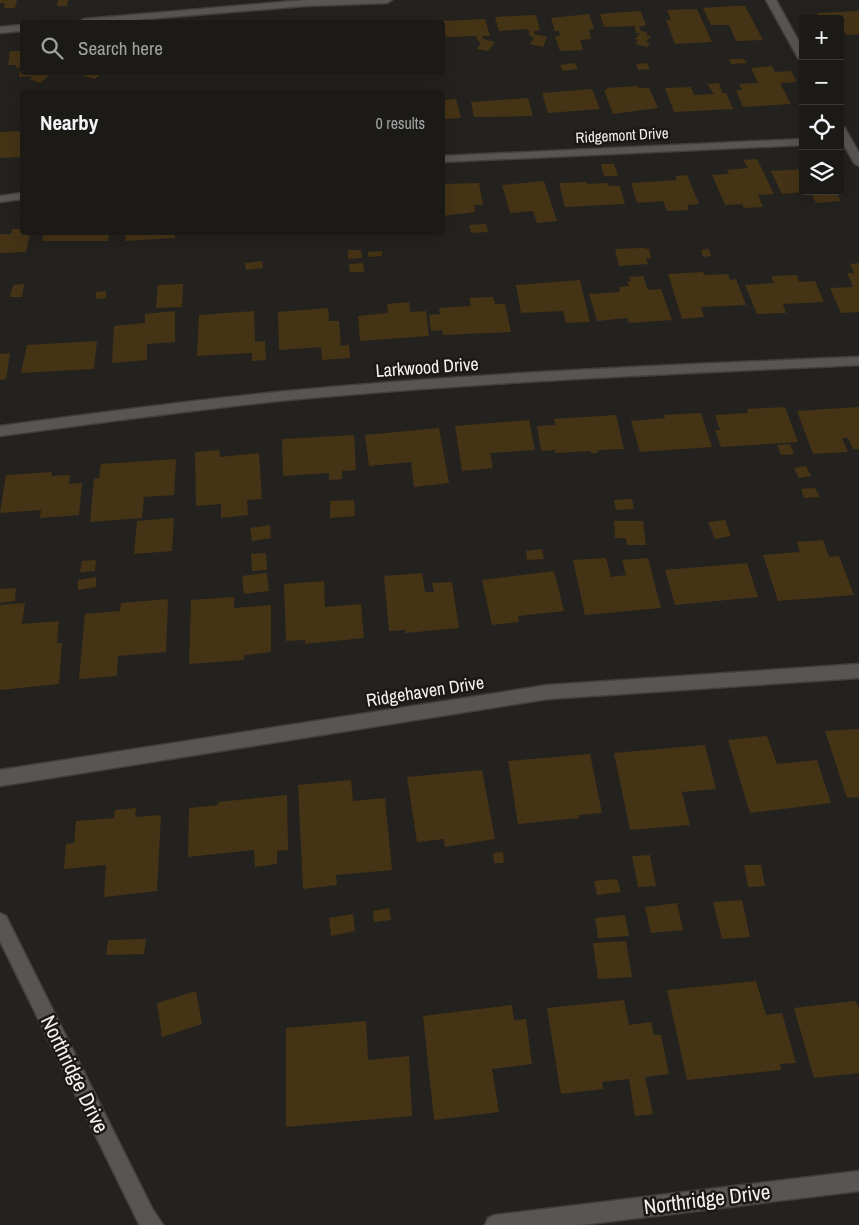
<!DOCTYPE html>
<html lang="en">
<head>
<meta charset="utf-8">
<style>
  :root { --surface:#1b1a17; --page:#282724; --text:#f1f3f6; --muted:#a0a1a1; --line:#393836 }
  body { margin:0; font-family:"Archivo Narrow",sans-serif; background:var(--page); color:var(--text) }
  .controls { position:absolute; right:15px; top:15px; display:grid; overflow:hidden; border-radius:5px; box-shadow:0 5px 20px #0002 }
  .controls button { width:45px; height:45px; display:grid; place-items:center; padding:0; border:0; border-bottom:1px solid var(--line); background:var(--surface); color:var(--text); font:25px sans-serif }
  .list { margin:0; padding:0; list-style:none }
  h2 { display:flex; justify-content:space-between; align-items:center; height:65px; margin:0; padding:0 20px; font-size:21px }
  h2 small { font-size:16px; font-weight:400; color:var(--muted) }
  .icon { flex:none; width:28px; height:28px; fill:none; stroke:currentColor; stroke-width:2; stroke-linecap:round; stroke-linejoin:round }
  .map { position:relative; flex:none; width:859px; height:1225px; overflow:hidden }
  .search { position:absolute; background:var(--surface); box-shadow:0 5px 20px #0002; left:20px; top:20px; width:425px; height:55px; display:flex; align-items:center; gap:12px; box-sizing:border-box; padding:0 18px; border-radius:5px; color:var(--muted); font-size:19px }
  .panel { position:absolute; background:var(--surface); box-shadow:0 5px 20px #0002; left:20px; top:90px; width:425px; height:145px; border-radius:5px }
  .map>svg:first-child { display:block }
  .building { fill:#453316 }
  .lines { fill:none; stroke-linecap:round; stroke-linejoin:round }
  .street-casing { stroke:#413f3c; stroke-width:3 }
  .street { fill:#575654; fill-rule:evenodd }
  .labels { text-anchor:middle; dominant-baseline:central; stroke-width:5; stroke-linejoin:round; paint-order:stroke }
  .far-street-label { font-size:15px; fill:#f5f3f1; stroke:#1b1916 }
  .street-label { font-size:18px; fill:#f5f3f1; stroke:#1b1916 }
  .near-street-label { font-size:21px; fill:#f5f3f1; stroke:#1b1916 }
</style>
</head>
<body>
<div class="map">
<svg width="859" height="1225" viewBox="0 0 859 1225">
  <rect width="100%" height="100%" fill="#24221f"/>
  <path class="building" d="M0,0H17L15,8H4L5,3H0Z
    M58,0H68L67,6H57Z
    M732,6H745L763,40L736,41L729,25H711L703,8Z
    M697,9L712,42L675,44L666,20H671L667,10Z
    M637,11L641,12L646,25L639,27L641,31L647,32L646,35L651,36L646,42L650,43L647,47L635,44L638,40L635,39L640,33H636L635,26L604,27L600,14Z
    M859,11V34L847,35L840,26V19H820L817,13Z
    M589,14L594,29H589L591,39L580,40L583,50L560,51L555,36H560L559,31H555L551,18Z
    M536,15L540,30L534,31V34L547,37L543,47L530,44L534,37L530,36L528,29L499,31L495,17Z
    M485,19L490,36H482L483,39L495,42L488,51L477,49L481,42L478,41L476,36L446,37L443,21Z
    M10,51H22V72H53L40,83L29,79L34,76L19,77L20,67L15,68L16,65H8Z
    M729,59H744L747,63L731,64Z
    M575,63L578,69L563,71L560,65Z
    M647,63L650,69L638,70L636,64Z
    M772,66L775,72L791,71L797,82L780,83L791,104L743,107L736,90H742L739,84L758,83L751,68Z
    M88,72H103L95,79L84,76Z
    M719,83L722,93H726L733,109L674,112L665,88L691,87L694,95L714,94L707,84Z
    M638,86L639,88H649L658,108L613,114L604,90H607V88Z
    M592,89L600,109L548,113L542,93Z
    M528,98L533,116L474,117L471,102Z
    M456,99L461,118L442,119V100Z
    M22,131V157L0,158V132Z
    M757,159L774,194L758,195L763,207L744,208L742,204L725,205L712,175L729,174L727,170L748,168L743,160Z
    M601,164H614L618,176H604Z
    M803,169V192L782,194L771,171Z
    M687,175L699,204L687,205L689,210L667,211L663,201L637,203L631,183L677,180L675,176Z
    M544,181L557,221L537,223L533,211L510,213L502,185Z
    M587,182V184L608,183L609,186H620L625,204L565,207L559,183Z
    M479,183L483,205H474L475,212L442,216V184Z
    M810,191H835L841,201L816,203Z
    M486,224L488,232L471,233L469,225Z
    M12,229H22V232H30L26,252L0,253V234H11Z
    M44,232H109L108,241H42Z
    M126,232H175V238L125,241Z
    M642,248L649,249L651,258H646L648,264L619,266L615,249Z
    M709,249L711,256L703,257L701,250Z
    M348,250H361L362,258L348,259Z
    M382,251V256L368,257V252Z
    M262,261L263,268L246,270L245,263Z
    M363,263L364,272H350L349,264Z
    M859,263V312L841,313L830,288L853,287L847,273H854L850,264Z
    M703,272L704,275L728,274L730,280L736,279L746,305L701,307L704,317L682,319L668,274Z
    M797,275L799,282L815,281L824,302L783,304L786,313L757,314L745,285L774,283L771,276Z
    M643,276L648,290L661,289L672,320L629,323L627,318L597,321L589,294L620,292L619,287L629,286L627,282L631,281L629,277Z
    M580,280L590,322L566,323L563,311L521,313L516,285Z
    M24,284L22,297H10L13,285Z
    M183,284L182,307L156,308L158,285Z
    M106,291V298L96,299V292Z
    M493,297L495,304H505L511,332L443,335L442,330L431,331L429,315L440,314L439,308L471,306L469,298Z
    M409,302L410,312L426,311L429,336L360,341L358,316L388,313L387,304Z
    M328,308L329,321H339L341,346L349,345L350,358L322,360L321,347L279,350L278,312Z
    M175,311V342L147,344V360L112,363L114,326L145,323V314Z
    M254,311L255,342L265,341L266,360L252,361V353L197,356L199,315Z
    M97,341L94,369L21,373L27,345Z
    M10,353L6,379L0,380V354Z
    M785,407L798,442L721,447L715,430H720L715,415L748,413L747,409Z
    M859,407V449H853L848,438H842L848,452L813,454L797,411Z
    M701,413L712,447L640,452L631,421L665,418L664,415Z
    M616,415L624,449L600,450L598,451V453H591V451L555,453V450L541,451L537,426L556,425L554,419Z
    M529,420L535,450L490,453L493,468L462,471L455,426Z
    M439,428L449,483L414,487L411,462L369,466L365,435Z
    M354,435L356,470L342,471V479L329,480V473L283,476L282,439Z
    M790,444L794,454L781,455L777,445Z
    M219,450L220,457L259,453L262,499L247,500L248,515L221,518V504L196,506L195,452Z
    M176,459L174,495L144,497L142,518L90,522L94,479L99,478L101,464Z
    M806,466L811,476L799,478L794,468Z
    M52,472L51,476L70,475L69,484L82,483L79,515L40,518L41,510L0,513L6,475Z
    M815,488L820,497L804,498L801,489Z
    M632,499L634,509L616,510L614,500Z
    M354,500L355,516L330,518V501Z
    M174,518L172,551L134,554L137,521Z
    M725,520L731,536L715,539L708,522Z
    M614,521H643L646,545H627L626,538H615Z
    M270,525L271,538L252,541L250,528Z
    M823,540L829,557L839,556L854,595L778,601L763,555L800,552L797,542Z
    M542,549L544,559L527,560L526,551Z
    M266,553L267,570L252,571L251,554Z
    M606,558L611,577L626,575L622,560L648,558L661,608L585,615L573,560Z
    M96,560L95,571L80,572L82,561Z
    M747,563L758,597L675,605L665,570Z
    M554,571L564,611L518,616L519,622L492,625L482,580Z
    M267,573L269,591L244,594L242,576Z
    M422,573L425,592H434L432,583L452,582L459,628L405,633V630L389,631L384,576Z
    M96,577V587L78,590V580Z
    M324,581L325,607L361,604L364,638L305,644V640L286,641L284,584Z
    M16,588L15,601L0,603V589Z
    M234,597V608L271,605V652L245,655L244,660L189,664L191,600Z
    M168,599L166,652L118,656L117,676L79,679L85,614L120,611L121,603Z
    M25,603L22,624L59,621L57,643H62L59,684L0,690V605Z
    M859,729V797L847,798L825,731Z
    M767,736L777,764L817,760L831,803L750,813L728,740Z
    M705,745L716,789L682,792L690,825L630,830L614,753Z
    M590,754L602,813L578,815L579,818L518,824L508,761Z
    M482,770L495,839L445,847L444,839L417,842L407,777Z
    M351,780L353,801L385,798L392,870L336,875L337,885L303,889L298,785Z
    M287,795L288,850L277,851V864L255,867L254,850L188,857L189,808L218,805V802Z
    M136,808L135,817L161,815L157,891L104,897L106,865L64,869L66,844L74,843L76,821L114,818L115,810Z
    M503,852L504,863H494L493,853Z
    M650,855L656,886L638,887L632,856Z
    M744,865H761L765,886L748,887Z
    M617,879L621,892L597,895L594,881Z
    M742,900L750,937L722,939L713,902Z
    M677,903L683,930L651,933L645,907Z
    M389,908L391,920L374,922L373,911Z
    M353,914L355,931L331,936L329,918Z
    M625,915L629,936L598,938L595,918Z
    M146,939L144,954L106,955L108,940Z
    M626,941L632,977L598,979L593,943Z
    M756,981L766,1015L782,1013L796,1063L780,1064L781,1070L687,1080L667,990Z
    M196,991L202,1024L162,1037L157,1003Z
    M624,1000L629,1025L651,1022L654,1035H661L669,1074L645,1077L653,1114L635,1116L629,1079L602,1082L603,1089L561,1094L547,1008Z
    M855,1001L859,1008V1073L814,1078L794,1008Z
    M512,1005L514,1020L526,1019L532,1064L492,1069L499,1112L434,1120L423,1016Z
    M366,1021L368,1060L409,1056L412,1116L286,1127V1028Z"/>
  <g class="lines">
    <defs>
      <path id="street" d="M305,0H392L387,3L305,6L111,22H79L84,19Z
        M766,0H776L803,49V61L798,58Z
        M22,25V31L0,33V27Z
        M840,125L845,128L859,153V166L854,163L840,138Z
        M803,139V145L442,162V156Z
        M22,193V199L0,202V196Z
        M859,357V365C669,374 478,382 288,400C192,410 96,423 0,436V426C96,413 192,400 288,391C478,373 669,365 859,357Z
        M859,664V678L548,699L0,786V770L548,685Z
        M0,913L6,916L152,1208L163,1225H140L138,1222L0,941Z
        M859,1171V1191L581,1225H485L488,1218L495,1215Z"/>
    </defs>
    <use href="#street" class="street-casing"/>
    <use href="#street" class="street"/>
  </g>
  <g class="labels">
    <g class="far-street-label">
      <text transform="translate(622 135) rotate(-3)">Ridgemont Drive</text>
    </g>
    <g class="street-label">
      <text transform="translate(427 367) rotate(-4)">Larkwood Drive</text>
      <text transform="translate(425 691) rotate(-9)">Ridgehaven Drive</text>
    </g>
    <g class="near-street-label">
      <text transform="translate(75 1074) rotate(64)">Northridge Drive</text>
      <text transform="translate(707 1199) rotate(-7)">Northridge Drive</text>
    </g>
  </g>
</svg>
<div class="controls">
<button>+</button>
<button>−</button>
<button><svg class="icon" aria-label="locate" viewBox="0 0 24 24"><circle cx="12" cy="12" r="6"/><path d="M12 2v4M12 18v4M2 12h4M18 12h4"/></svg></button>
<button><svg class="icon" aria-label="layers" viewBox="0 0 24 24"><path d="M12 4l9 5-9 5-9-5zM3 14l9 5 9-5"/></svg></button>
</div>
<div class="search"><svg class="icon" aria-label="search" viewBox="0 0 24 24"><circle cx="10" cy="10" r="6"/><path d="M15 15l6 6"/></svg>Search here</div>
<section class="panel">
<h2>Nearby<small>0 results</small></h2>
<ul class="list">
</ul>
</section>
</div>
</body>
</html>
